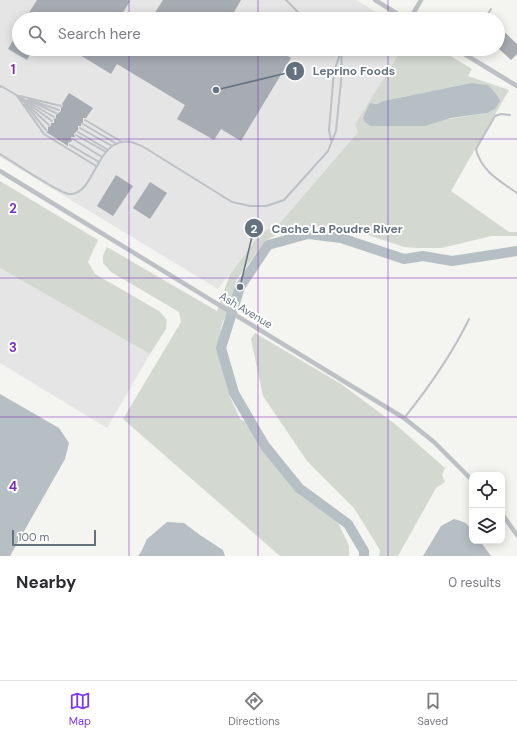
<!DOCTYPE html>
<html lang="en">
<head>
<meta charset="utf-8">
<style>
  :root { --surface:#fff; --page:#f7f7f7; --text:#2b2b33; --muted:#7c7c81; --line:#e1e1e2; --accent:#7c3aed }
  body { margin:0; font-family:"DM Sans",sans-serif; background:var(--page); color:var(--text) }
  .controls { position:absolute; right:12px; bottom:12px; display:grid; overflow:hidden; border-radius:8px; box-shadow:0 2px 10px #0003 }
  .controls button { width:36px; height:36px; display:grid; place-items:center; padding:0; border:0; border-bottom:1px solid var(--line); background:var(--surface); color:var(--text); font:20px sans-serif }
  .scale { position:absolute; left:12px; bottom:10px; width:84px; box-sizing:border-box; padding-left:4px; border:2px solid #65727f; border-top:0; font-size:11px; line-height:14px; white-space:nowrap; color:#65727f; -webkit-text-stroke:3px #fff; paint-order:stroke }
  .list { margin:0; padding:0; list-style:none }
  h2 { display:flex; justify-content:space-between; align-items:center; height:52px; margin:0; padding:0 16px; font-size:17px }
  h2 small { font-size:13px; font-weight:400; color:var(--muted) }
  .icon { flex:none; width:22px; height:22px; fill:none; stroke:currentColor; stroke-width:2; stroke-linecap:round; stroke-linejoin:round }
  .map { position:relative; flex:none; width:517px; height:556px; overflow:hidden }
  .search { position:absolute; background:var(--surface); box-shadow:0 2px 10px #0003; left:12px; right:12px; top:12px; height:44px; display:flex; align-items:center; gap:10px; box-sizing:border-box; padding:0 14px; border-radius:22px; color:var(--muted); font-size:15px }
  .sheet { height:124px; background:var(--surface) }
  nav { display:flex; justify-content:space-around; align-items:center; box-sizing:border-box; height:56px; border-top:1px solid var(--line); background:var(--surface); font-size:11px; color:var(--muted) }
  nav a { display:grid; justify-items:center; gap:2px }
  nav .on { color:var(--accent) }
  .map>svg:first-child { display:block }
  .built { fill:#e4e5e4 }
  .green { fill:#d3d9d0; fill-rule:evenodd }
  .water { fill:#b6c0c4 }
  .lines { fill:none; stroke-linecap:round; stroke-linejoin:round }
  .river { stroke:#b6c0c4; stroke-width:10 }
  .building { fill:#a6acb2 }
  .lane { stroke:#bdc0c4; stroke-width:2 }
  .street { stroke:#bdc0c4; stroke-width:4.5 }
  .grid { fill:none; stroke:#7b2cbf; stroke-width:1; stroke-opacity:0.55 }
  .labels { text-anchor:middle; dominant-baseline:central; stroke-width:4; stroke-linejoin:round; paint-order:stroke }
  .street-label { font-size:11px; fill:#65727f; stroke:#fff }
  .grid-label { font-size:13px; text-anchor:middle; font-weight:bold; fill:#7b2cbf; stroke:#fff; stroke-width:4; stroke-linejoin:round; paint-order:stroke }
  .leader { fill:none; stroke:#65727f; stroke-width:1.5 }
  .callout-dot { fill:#65727f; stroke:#fff; stroke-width:1.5 }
  .mark-label { font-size:12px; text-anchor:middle; font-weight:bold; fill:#fff }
  .callout-label { font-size:12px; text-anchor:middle; font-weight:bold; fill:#65727f; stroke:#fff; stroke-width:4; stroke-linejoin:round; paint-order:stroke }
</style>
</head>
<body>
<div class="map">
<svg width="517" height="556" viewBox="0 0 517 556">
  <rect width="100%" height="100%" fill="#f4f4f0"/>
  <path class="built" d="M0,0H356L388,19H19V49H402L355,124L358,132L280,223L261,233L218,289L0,157Z
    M0,268L150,354L107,428L0,363Z"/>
  <path class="green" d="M402,49H439L472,69L468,76L509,90L451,191L509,232H517V236H492L441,248H418L404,247L347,228L319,226L276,235L265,241L236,281L232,303L222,324L218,355L231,399L240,419L246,422L265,450L299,491L337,520L349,546V556H280L123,419L181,322L179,312L111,272L103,263V255L107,247L217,311L230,274L261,233L280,223L358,132L355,124ZM471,83L487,113L442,120L370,103L377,104L383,101Z
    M0,181L98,240L88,262L95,274L159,311L167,320L166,329L150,354L0,268Z
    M255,333L341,384L395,424L445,468L442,475L445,482L436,488L398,556H379L380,550L354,508L307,461L263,396L251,339Z"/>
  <path class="water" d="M471,83L488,85L497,95L500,101L495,109L487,113L451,118L425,126H371L365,122L363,118L370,103L377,104L383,101Z
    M0,394L59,428L69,443L65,459L10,556H0Z
    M454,519C469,523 472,526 472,541H480L491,556H423L441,526Z
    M167,522L184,523L200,535L223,550L225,556H138L141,552L147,539Z"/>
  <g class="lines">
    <path class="river" d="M364,556V551L348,524L299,488L265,446L234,393L221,348L240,287L268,245L308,234L341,238L404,259L423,256L452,261L517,251"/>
  </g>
  <path class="building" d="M37,0H127L130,1L119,19H25Z
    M163,0H241L230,19H151Z
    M498,26L517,44V54L511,60L498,48Z
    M19,30V49H33L27,60L8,49Z
    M70,49H127L131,51L132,49H276L291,58L241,141L221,129L214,140L177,119L185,105L117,64L111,74Z
    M69,93L93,108L86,118H83V122L81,124V126H78V130L74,134L75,137H71L72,141L68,143V146L46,132L48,131V127L51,126V123H54V119L56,118V115L61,111V108L63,106L62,104Z
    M116,175L133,186L113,216L97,206Z
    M150,182L167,193L150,219L133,208Z"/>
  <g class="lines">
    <path class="lane" d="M286,0L299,13L309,19
      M485,19L491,9
      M0,87L1,86L54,117
      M17,96L44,134L96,166
      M20,96L61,106
      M21,99L49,125
      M28,100L56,113
      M30,100L59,110
      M26,102L52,121
      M25,104L46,130
      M510,115L501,114L495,116L476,149C481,171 500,181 517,193
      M85,120L122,142
      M83,124L117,144
      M80,128L112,146
      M78,132L108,150
      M76,135L106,152
      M73,139L102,157
      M331,140L329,130L334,71L341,52
      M70,145L99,162
      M0,154C12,161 58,193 69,194C96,196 95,136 131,142C135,143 139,145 142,146L232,202L250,206H266L284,200L328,151L336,131L342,71L341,49
      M405,417C429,387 452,354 469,319"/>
    <path class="street" d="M375,0L406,19
      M410,19L421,0
      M456,49L517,86
      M0,171L404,418L434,442L472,480
      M502,514L517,535"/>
  </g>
  <path class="grid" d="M129,0V19M258,0V19M388,0V19M129,49V556M258,49V556M388,49V556M0,139H517M0,278H517M0,417H517"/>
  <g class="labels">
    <g class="street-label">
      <text transform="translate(246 310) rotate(31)">Ash Avenue</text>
    </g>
  </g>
  <g class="grid-label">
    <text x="13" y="74">1</text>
    <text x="13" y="213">2</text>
    <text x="13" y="352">3</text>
    <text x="13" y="491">4</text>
  </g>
  <path class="leader" d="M216 90L295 71M240 287L254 228"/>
  <g class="callout-dot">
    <circle cx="216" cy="90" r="4"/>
    <circle cx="240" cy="287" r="4"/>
    <circle cx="295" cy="71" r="10"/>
    <circle cx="254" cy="228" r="10"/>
  </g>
  <g class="mark-label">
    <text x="295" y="75">1</text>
    <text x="254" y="233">2</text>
  </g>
  <g class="callout-label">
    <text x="354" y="75">Leprino Foods</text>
    <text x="337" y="233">Cache La Poudre River</text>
  </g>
</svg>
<div class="controls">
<button><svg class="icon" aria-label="locate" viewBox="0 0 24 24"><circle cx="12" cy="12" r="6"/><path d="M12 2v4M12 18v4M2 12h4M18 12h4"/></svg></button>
<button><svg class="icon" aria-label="layers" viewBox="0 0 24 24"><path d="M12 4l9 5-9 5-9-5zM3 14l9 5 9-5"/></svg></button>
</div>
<div class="scale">100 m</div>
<div class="search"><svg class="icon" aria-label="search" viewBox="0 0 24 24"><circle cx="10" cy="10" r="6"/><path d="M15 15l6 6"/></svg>Search here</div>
</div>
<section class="sheet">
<h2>Nearby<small>0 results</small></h2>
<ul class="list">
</ul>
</section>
<nav>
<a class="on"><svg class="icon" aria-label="map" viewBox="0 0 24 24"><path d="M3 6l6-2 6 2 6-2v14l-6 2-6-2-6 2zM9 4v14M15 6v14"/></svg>Map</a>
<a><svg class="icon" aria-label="directions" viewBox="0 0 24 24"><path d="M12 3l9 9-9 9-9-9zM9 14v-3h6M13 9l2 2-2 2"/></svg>Directions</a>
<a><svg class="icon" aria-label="saved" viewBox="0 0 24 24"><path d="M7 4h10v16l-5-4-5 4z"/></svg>Saved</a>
</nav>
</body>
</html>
